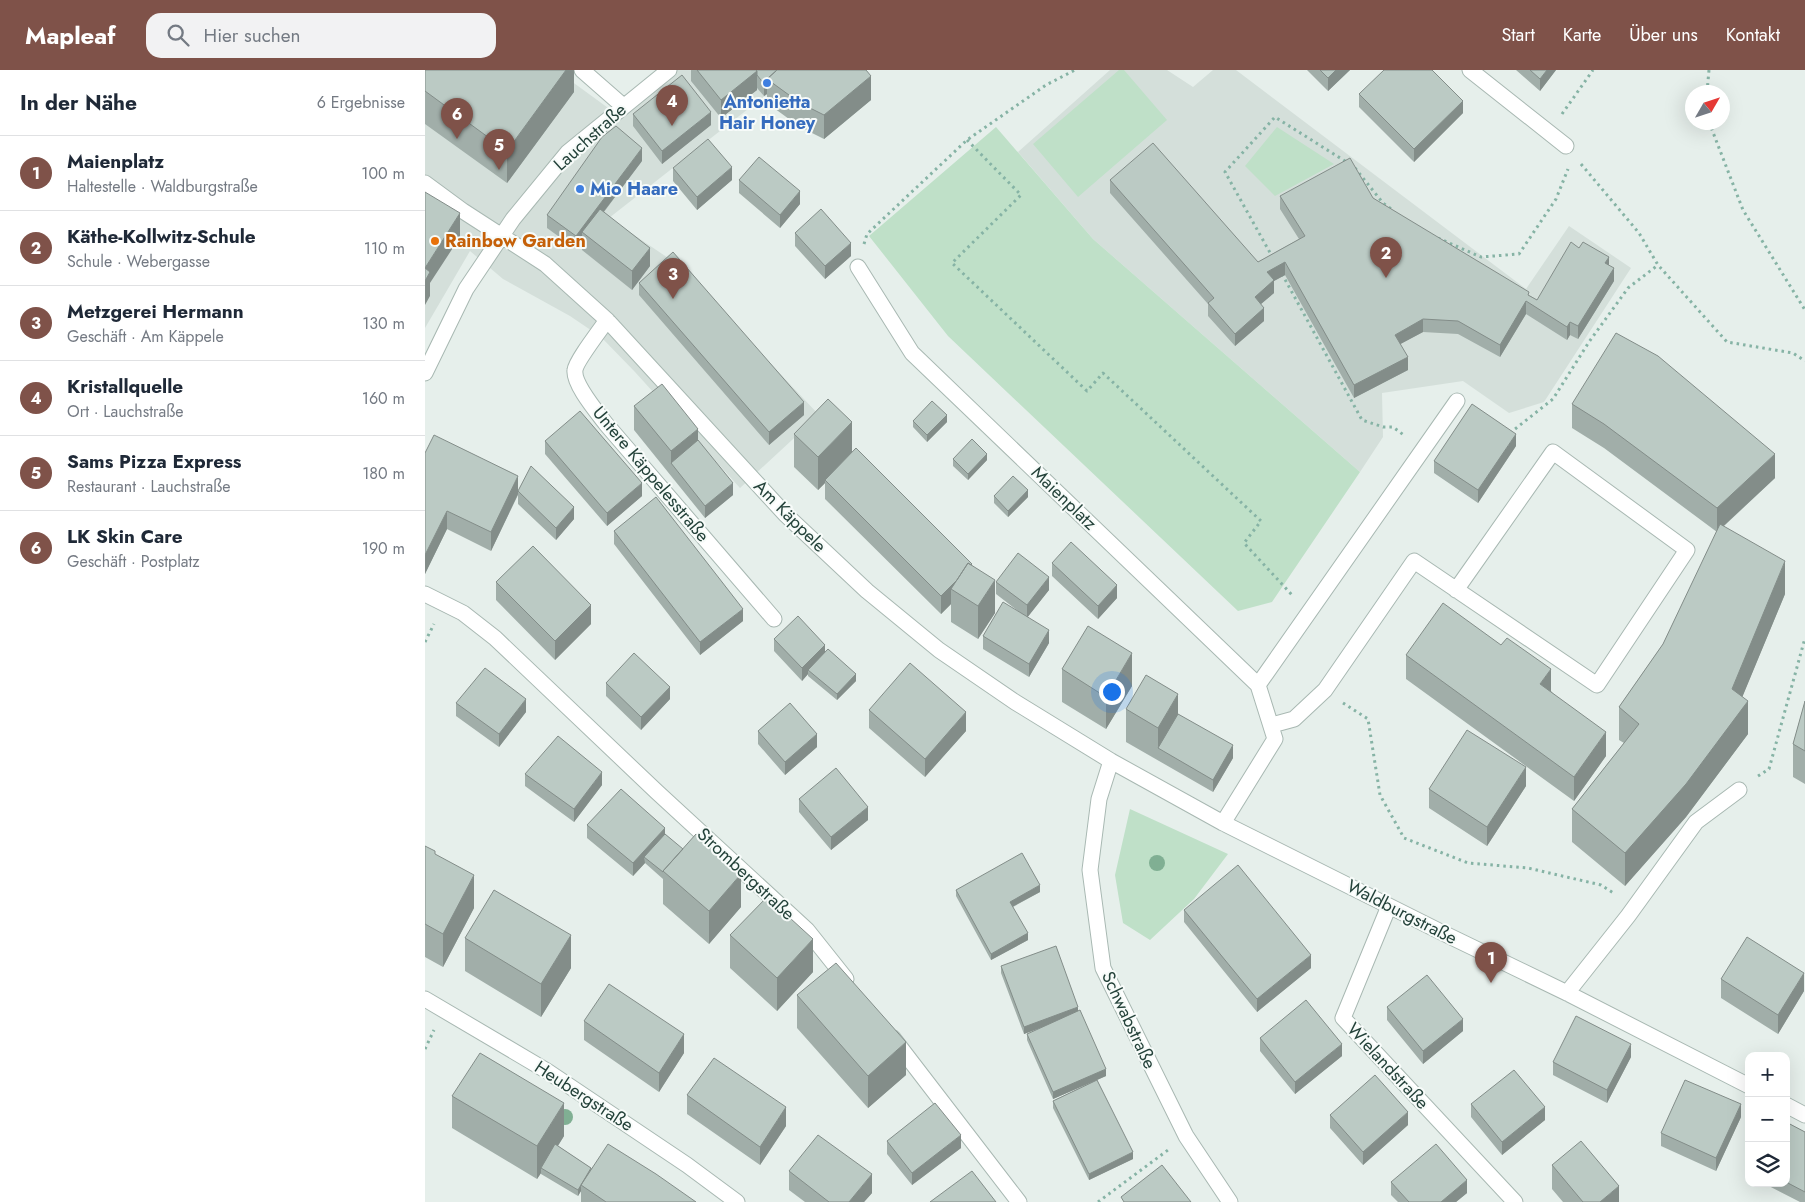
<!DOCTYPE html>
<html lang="de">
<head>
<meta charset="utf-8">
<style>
  :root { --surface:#fff; --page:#f2f2f3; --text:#1f2937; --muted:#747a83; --line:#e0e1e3; --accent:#7f5249 }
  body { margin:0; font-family:Jost,sans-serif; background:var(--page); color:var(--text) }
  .controls { position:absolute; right:15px; bottom:15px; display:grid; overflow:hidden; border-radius:10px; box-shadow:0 5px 20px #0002 }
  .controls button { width:45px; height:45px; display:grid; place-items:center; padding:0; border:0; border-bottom:1px solid var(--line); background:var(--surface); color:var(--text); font:25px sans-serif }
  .compass { position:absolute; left:1260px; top:15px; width:45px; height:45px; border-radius:50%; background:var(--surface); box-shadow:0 5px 20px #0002; rotate:51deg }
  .you { position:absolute; left:686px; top:621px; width:18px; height:18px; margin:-12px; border:4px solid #fff; border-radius:50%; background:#1a73e8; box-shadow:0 0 0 8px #1a73e833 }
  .badge { display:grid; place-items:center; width:32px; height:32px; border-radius:50%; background:var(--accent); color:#fff; font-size:16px; font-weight:700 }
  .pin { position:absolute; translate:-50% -41px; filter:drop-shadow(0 1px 2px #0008) }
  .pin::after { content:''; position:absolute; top:26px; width:18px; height:15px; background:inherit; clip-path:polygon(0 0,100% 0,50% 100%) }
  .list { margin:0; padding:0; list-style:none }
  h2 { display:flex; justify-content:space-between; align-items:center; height:65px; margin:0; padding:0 20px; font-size:21px }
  h2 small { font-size:16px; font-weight:400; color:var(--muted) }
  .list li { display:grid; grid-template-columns:32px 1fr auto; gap:15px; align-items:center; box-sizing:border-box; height:75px; padding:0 20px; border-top:1px solid var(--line) }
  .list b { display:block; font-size:19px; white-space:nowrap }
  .list p { margin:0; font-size:16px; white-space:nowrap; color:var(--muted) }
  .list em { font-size:16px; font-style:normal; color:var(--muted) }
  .icon { flex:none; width:28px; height:28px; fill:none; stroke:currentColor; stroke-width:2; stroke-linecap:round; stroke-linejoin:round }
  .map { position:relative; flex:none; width:1380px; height:1132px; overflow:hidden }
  header { display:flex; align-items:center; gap:30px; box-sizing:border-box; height:70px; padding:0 25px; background:var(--accent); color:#fff }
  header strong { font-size:24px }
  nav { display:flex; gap:28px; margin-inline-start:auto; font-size:18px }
  .search { width:350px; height:45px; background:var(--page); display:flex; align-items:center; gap:12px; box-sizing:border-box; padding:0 18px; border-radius:15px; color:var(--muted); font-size:19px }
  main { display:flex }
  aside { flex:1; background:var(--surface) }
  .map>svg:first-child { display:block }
  .built { fill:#d4dfda }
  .green { fill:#bfe0c8 }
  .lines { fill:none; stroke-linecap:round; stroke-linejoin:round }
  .minor-casing { stroke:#a8b8b2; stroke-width:17 }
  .path { stroke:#86b3a5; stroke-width:3; stroke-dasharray:2.5 4; stroke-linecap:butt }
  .minor { stroke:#fff; stroke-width:15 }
  .tree { fill:#80af93 }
  .wall { fill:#a1aea9 }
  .shaded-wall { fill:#838d89 }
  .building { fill:#bbcac4; stroke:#838d89 }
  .shop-dot { fill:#3f7fe0; stroke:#f7fbf9; stroke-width:2 }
  .food-dot { fill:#e8710a; stroke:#f7fbf9; stroke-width:2 }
  .labels { text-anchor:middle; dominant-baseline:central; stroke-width:4; stroke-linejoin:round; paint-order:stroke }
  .shop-label { font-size:18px; font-weight:bold; fill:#366cbe; stroke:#f7fbf9 }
  .street-label { font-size:18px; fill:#24423a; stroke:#f7fbf9 }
  .food-label { font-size:18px; font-weight:bold; fill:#c56008; stroke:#f7fbf9; text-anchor:start }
</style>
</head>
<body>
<header>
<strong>Mapleaf</strong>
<div class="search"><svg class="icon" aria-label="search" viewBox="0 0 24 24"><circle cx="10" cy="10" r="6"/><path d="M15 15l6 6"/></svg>Hier suchen</div>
<nav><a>Start</a><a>Karte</a><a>Über uns</a><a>Kontakt</a></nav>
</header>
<main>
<aside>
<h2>In der Nähe<small>6 Ergebnisse</small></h2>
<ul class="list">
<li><span class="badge">1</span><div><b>Maienplatz</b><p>Haltestelle · Waldburgstraße</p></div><em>100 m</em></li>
<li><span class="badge">2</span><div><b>Käthe-Kollwitz-Schule</b><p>Schule · Webergasse</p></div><em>110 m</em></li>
<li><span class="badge">3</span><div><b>Metzgerei Hermann</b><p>Geschäft · Am Käppele</p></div><em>130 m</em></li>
<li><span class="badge">4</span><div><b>Kristallquelle</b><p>Ort · Lauchstraße</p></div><em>160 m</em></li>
<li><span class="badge">5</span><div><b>Sams Pizza Express</b><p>Restaurant · Lauchstraße</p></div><em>180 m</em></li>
<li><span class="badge">6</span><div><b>LK Skin Care</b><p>Geschäft · Postplatz</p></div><em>190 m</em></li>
</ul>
</aside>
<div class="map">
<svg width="1380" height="1132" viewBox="0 0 1380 1132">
  <rect width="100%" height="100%" fill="#e6efeb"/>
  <path class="built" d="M0,0H131L190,43L248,0H373L184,148L252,194L394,345L315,418L210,302L176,267L145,246L78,209L45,181L0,258Z
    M685,0H742L768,17L788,0H811L1101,219L1144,156L1206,198L1119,332L1084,343L1038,311L957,323L958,367L935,402L668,169L593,82Z"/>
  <path class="green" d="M694,0H699L742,50L653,127L608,74Z
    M571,57L668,169L935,402L847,532L813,541L523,266L444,166Z
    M852,57L909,94L850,126L820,96Z
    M705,739L803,784L769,829L725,870L698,853L690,805Z"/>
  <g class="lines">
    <defs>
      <path id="minor" d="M157,0L198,36
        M1045,0L1141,76
        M0,113L38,141L120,194L182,250L360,444L442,521L514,580L590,632L686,691L798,753L1020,864L1142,923L1324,1016
        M433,197L487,283L833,615L850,669L798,753
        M182,250C176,259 151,291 150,300C148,314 172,342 181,354L349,549
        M0,303L41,219L88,149L143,82L244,0
        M0,524L38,543L70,568L232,722L382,860L421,909
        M833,615L1032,331
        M847,655L869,649L900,620L989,491L1172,615L1262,480L1128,382L1031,520
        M686,691L674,729L665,800L678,898L761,1066L805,1132
        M964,836L918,948L1090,1132
        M1142,923L1203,846L1271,752L1314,720
        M0,929L122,1001L262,1095L312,1132
        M468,968L594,1132
        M1361,1035L1380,1045"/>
    </defs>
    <use href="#minor" class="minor-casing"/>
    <path class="path" d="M1282,22L1284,0
      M1137,44L1168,0
      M1284,52L1318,140L1380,240
      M542,70L596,125L527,193L662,321L678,303L836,451L819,473L867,525
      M1156,94L1214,163L1233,195L1302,272L1368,283L1380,291
      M930,98L958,133L969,141
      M1013,168L1056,187L1094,184L1131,129L1143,99
      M439,174L442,164L542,70L621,15L650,0
      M848,188L800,102L850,47L923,93
      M857,204L937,350L958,357H968L980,366
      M1085,363L1128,329L1164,272L1203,218L1233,195
      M0,572L9,554
      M918,633L943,649L955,725L979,768L1043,793L1103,798L1176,815L1190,824
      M1333,706L1344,699L1380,568
      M0,979L9,960
      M673,1132L743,1080"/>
    <use href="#minor" class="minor"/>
  </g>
  <g class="tree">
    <circle cx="732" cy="793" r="8"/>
    <circle cx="140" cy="1047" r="8"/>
  </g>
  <path class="wall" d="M0,0H149V22L82,113L0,54Z
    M266,0H441L446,30L399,69L375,57L342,33V24L339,26L332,18V20L296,48L266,11Z
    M882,0H925L903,21Z
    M1091,0H1131L1115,21Z
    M934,24L1038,43L989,92L934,37Z
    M208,44L286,55L237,94L208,56Z
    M217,91L179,142L225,196L207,220L157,180V171L151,179L122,158V145Z
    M248,98L307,110L272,140L248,111Z
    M314,110L375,134L355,158L314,123Z
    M685,110L833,192L874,169L855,139V126L948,128L1112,230L1184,195L1189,211L1153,269L1145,265L1142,270L1101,244L1075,287L1033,264L998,262L975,274L983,300L929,328L860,205L849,211V223L836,234L839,251L810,276L783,246V234L685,123Z
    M370,163L426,186L400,209L370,176Z
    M214,213L379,345L344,375L214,225Z
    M1147,334L1350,408L1299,456L1360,524L1317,627L1323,664L1261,747L1200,816L1147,772V739L1199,673L1194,670V637L1238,574L1292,462L1179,378L1147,358Z
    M209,336L273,370L308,425L280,448L209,360Z
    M488,351L522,352L502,372L488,357Z
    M369,364L427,383L547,495L570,543L553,569L526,552V534L516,544L400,429V413L393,420L369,397Z
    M120,371L217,426L182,456L120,384Z
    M1091,376L1053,433L1009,403V391Z
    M0,383L93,421L149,449L131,470L93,434V425L66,481L22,459L0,504Z
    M528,389L562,390L543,410L528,396Z
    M569,426L603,427L583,447L569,433Z
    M189,461L318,551L275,585L189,474Z
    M627,493L692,528L673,549L627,506Z
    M71,512L166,554L130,590L71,530Z
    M571,512L624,520L602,547L624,573L604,607L558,579V566L597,544L571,524Z
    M349,569L400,581L431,611L412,630L383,606V604L377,611L349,581Z
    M981,585L1126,621L1181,686L1149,731L981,609Z
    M637,599L707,616L681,659L637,632Z
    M181,613L245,629L216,660L181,626Z
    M1380,631V714L1368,707V674Z
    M31,633L101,642L74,677L31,646Z
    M701,639L753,644L808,688L788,722L701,672Z
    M444,640L541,661L500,707L444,658Z
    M333,661L392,677L360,705L333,674Z
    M100,704L177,715L149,752L100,716Z
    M1101,716L1062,776L1004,738V719Z
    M374,729L443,750L406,780L374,742Z
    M162,755L240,764L316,837L284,874L238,834V809L220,793L208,806L162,768Z
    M0,776L10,784L49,838L18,897L0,887Z
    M531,820L615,822L588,837L603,870L566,890L531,826Z
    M759,840L886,898L832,942L759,852Z
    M305,865L388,902L352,941L305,898Z
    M40,868L146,898L116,947L40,901Z
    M576,896L653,941L681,1006L672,1010L708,1089L664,1110L628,1038V1031L667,1012L628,1029L602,970V964L620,956L599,964L576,903Z
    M1296,909L1379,921L1353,964L1296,928Z
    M372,925L481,1005L443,1038L372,958Z
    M962,937L1038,961L998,994L962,950Z
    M159,951L259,983L234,1022L159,970Z
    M835,968L917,986L870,1024L835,981Z
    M1206,987L1182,1033L1128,1005V992Z
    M262,1025L361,1056L335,1095L262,1044Z
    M27,1026L139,1066L133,1076L166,1098L271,1132H156V1121L153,1126L116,1104V1103L112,1109L27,1058Z
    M1046,1034L1120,1050L1077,1085L1046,1047Z
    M905,1045L983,1055L938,1095L905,1058Z
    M1316,1047L1291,1101L1236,1076V1063Z
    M1361,1052L1380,1062V1132H1375L1338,1113H1361Z
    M462,1071L536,1078L487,1115L462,1084Z
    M1127,1095L1194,1132H1138L1127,1119Z
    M364,1101L447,1123L439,1132H380L364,1120Z
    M966,1112L1042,1123L1031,1132H973L966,1125Z"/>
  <path class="shaded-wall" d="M141,0H149V22L82,113V81Z
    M911,0H925L903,21V8Z
    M1122,0H1131L1115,21V9Z
    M332,1V20L296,48V30Z
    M446,6V30L399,69V45Z
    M342,11V24L339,26V14Z
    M1038,31V43L989,92V79Z
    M286,42V55L237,94V81Z
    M217,78V91L161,165L157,162V171L151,179V166Z
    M307,97V110L272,140V127Z
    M375,121V134L355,158V145Z
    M35,143V167L5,213V226L0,235V198Z
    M426,173V186L400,209V196Z
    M225,178V196L207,220V201Z
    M1184,187V200L1180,193Z
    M860,192V205L849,211V223L830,239V227L842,202Z
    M1189,198V211L1153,269V256Z
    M1101,231V244L1075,287V275Z
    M839,238V251L810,276V264Z
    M998,249V262L970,277V265Z
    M1145,252V265L1142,270V257Z
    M983,287V300L929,328V315Z
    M379,332V345L344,375V362Z
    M522,345V352L502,372V365Z
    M427,352V385L400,410V413L393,420V387Z
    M273,359V383L246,393V381Z
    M1091,364V376L1053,433V420Z
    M562,384V390L543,410V404Z
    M1350,384V408L1292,462V438Z
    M93,406V424L66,481V462Z
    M217,413V426L182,456V443Z
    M308,413V425L280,448V436Z
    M603,420V427L583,447V441Z
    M149,437V449L131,470V458Z
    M22,441V459L0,504V485Z
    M1360,491V524L1307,652V619Z
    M547,494V513L526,519V534L516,544V526Z
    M624,507V520L602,548V535Z
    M570,510V543L553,569V536Z
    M692,515V528L673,549V536Z
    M166,535V554L130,590V571Z
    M318,539V551L275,585V572Z
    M624,560V573L604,607V594Z
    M400,575V588L383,600V604L377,611V598Z
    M707,583V616L681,659V627Z
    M1126,599V623L1115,614Z
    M431,604V611L412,630V624Z
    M245,617V629L216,660V647Z
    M753,624V656L733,678V658Z
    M101,629V642L74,677V664Z
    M1323,631V664L1261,747L1200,816V783Z
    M541,642V661L500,707V689Z
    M1181,662V686L1149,731V707Z
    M392,664V677L360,705V692Z
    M808,675V688L788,722V710Z
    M1101,697V716L1062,776V757Z
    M177,702V715L149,752V739Z
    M443,737V750L406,780V767Z
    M240,758V770L219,787L220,793L208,806V793Z
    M316,804V837L284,874V841Z
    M49,805V838L18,897V864Z
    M615,815V822L585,838V832Z
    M603,863V870L566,890V884Z
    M146,865V898L116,947V914Z
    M388,869V902L352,941V908Z
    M886,885V898L832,942V929Z
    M1379,903V921L1353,964V945Z
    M653,937V944L599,964V957Z
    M1038,949V961L998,994V981Z
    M259,964V983L234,1022V1003Z
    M481,972V1005L443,1038V1006Z
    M917,974V986L870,1024V1012Z
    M1206,974V987L1182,1033V1020Z
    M681,999V1006L628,1029V1022Z
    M139,1033V1066L118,1099L116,1098V1103L112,1109V1076Z
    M1316,1034V1047L1291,1101V1088Z
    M361,1037V1056L335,1095V1077Z
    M1120,1037V1050L1077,1085V1072Z
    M983,1042V1055L938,1095V1082Z
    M536,1065V1078L487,1115V1103Z
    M708,1082V1089L664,1110V1104Z
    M166,1098L156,1115V1121L153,1126V1120Z
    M447,1104V1123L439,1132H424Z
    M1042,1110V1123L1031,1132H1016Z
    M1194,1116V1132H1175Z"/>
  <path class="building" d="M0,0H141L82,81L0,21Z
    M272,0H331L332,1L296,30Z
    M331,0H352L342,9V11L339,14L332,5V1Z
    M352,0H441L446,6L399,45L375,33L342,9Z
    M895,0H911L903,8Z
    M959,0H1007L1038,31L989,79L934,24Z
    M1105,0H1122L1115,9Z
    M257,5L286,42L237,81L208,44Z
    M191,56L217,78L151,166L122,145L177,67Z
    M283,69L307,97L272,127L248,98Z
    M728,73L833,192L880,166L855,126L925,88L948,128L1104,222L1103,225L1112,230L1146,172L1154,178L1158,172L1184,187L1180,193L1189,198L1153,256L1145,252L1142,257L1101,231L1075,275L1033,251L998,249L970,265L983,287L929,315L860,192L842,202L849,210L830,227L839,238L810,264L783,233L789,228L685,110Z
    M334,87L375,121L355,145L314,110Z
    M0,122L35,143L0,198Z
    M175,139L225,178L207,201L157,162Z
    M396,139L426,173L400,196L370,163Z
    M248,182L379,332L344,362L214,213Z
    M0,198L5,202L0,211Z
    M1191,263L1233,286L1350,384L1292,438L1179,354L1147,334Z
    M237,314L273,359L246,381L209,336Z
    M403,329L427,352L393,387L369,364Z
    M507,331L522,345L502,365L488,351Z
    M1047,334L1091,364L1053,420L1009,391Z
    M155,341L217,413L182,443L120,371Z
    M9,365L93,406L66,462L22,441L0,485V383Z
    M547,369L562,384L543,404L528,389Z
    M273,370L308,413L280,436L246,393Z
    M431,378L547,494L546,495L543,493L532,510L516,526L400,410Z
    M106,396L149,437L131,458L93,421Z
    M588,406L603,420L583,441L569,426Z
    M231,427L318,539L275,572L189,461Z
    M1295,454L1360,491L1307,619L1323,631L1261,714L1200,783L1147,739L1214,654L1194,637L1238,574Z
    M646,472L692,515L673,536L627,493Z
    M108,476L166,535L130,571L71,512Z
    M593,483L624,507L602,535L571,512Z
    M543,493L570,510L553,536L526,519Z
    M578,532L624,560L604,594L558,566Z
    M1018,533L1076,575L1082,568L1126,599L1115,614L1181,662L1149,707L981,585Z
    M373,546L400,575L377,598L349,569Z
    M663,556L707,583L681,627L637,599Z
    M403,579L431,604L412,624L383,600Z
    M209,583L245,617L216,647L181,613Z
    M485,593L541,642L500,689L444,640Z
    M60,598L101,629L74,664L31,633Z
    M721,605L753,624L733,658L701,639Z
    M1380,631V681L1368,674Z
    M365,633L392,664L360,692L333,661Z
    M753,644L808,675L788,710L733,678Z
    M1042,660L1101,697L1062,757L1004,719Z
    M133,666L177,702L149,739L100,704Z
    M411,698L443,737L406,767L374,729Z
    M196,719L240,758L208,793L162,755Z
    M240,764L258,779L238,801V802L219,787Z
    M271,764L316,804L284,841L238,801Z
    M0,776L10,781V784L49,805L18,864L0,854Z
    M597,783L615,815L585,832L603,863L566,884L531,820Z
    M813,795L886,885L832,929L759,840Z
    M69,820L146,865L116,914L40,868Z
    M342,827L388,869L352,908L305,865Z
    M1322,867L1379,903L1353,945L1296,909Z
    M631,876L653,937L599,957L576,896Z
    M411,893L481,972L443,1006L372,925Z
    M1002,905L1038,949L998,981L962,937Z
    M184,914L259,964L234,1003L159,951Z
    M881,930L917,974L870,1012L835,968Z
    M655,940L681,999L628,1022L602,964Z
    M1151,946L1206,974L1182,1020L1128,992Z
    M55,983L139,1033L112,1076L27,1026Z
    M289,988L361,1037L335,1077L262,1025Z
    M1089,1000L1120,1037L1077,1072L1046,1034Z
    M950,1005L983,1042L938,1082L905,1045Z
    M672,1010L708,1082L664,1104L628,1031Z
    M1260,1010L1316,1034L1291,1088L1236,1063Z
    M510,1033L536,1065L487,1103L462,1071Z
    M1361,1052L1380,1062V1122L1361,1112Z
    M393,1065L447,1104L424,1132H404L364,1101Z
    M1156,1071L1194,1116L1175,1132H1158L1127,1095Z
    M130,1074L166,1098L153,1120L116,1098Z
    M183,1074L231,1104L271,1132H181L156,1115Z
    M1011,1074L1042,1110L1016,1132H984L966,1112Z
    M737,1095L766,1132H699L696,1127Z
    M547,1101L571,1132H505Z"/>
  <g class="shop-dot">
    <circle cx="342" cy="13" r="5"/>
    <circle cx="155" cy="119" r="5"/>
  </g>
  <circle class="food-dot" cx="10" cy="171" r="5"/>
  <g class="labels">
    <g class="shop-label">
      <text x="342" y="32">Antonietta<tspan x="342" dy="21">Hair Honey</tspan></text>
      <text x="165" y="119" text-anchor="start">Mio Haare</text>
    </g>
    <g class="street-label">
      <text transform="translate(165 67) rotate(-42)">Lauchstraße</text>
      <text transform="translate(226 404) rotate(50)">Untere Käppelesstraße</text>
      <text transform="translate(639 428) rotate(44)">Maienplatz</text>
      <text transform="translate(365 446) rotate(45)">Am Käppele</text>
      <text transform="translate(321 804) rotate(43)">Strombergstraße</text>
      <text transform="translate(977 842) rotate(27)">Waldburgstraße</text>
      <text transform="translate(704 950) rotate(65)">Schwabstraße</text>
      <text transform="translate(963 996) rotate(47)">Wielandstraße</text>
      <text transform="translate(159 1026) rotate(33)">Heubergstraße</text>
    </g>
    <g class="food-label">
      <text x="20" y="171">Rainbow Garden</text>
    </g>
  </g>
</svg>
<div class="controls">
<button>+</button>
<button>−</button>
<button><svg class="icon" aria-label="layers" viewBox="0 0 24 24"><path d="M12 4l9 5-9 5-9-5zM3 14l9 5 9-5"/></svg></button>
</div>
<svg class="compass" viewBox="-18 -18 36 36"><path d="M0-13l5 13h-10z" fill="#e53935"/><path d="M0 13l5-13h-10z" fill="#747a83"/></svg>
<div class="you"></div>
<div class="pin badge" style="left:1066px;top:913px">1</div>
<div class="pin badge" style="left:961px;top:208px">2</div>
<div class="pin badge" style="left:248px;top:229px">3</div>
<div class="pin badge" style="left:247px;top:56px">4</div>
<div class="pin badge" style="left:74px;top:100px">5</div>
<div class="pin badge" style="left:32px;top:69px">6</div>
</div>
</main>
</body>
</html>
